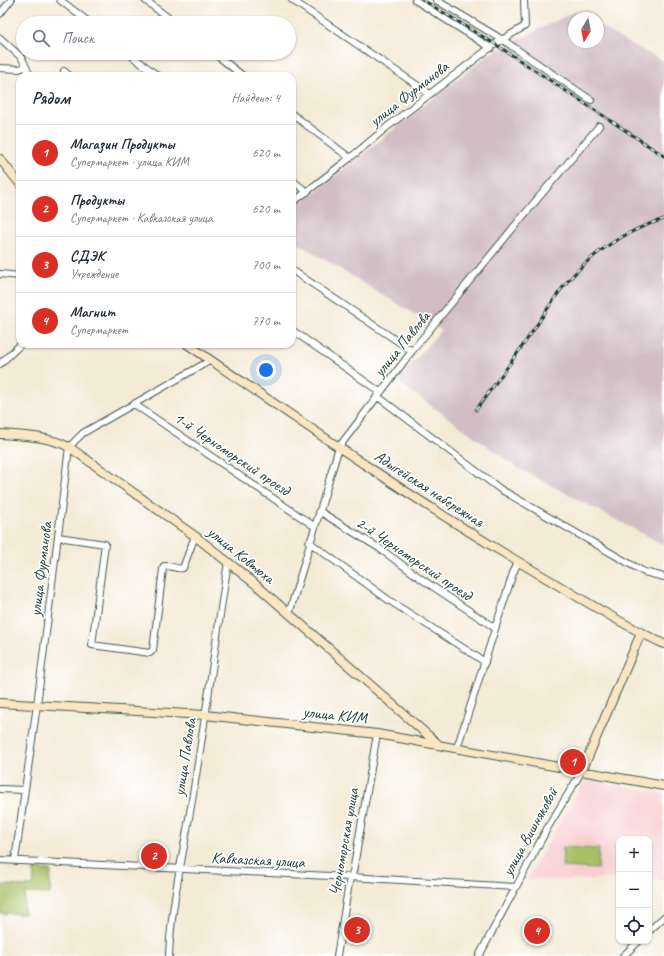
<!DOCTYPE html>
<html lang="ru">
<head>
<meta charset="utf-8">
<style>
  :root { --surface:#fff; --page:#f2f2f3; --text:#1f2937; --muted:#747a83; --line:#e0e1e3; --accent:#d93025 }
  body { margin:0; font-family:Caveat,sans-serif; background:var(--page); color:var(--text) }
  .controls { position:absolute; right:12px; bottom:12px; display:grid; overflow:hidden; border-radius:8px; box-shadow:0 1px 3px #0004 }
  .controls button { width:36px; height:36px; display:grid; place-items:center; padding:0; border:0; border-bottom:1px solid var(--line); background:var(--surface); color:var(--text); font:20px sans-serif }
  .compass { position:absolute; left:568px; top:12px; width:36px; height:36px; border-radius:50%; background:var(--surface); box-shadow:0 1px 3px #0004; rotate:190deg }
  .you { position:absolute; left:266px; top:370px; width:14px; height:14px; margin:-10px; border:3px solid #fff; border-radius:50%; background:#1a73e8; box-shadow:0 0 0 6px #1a73e833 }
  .badge { display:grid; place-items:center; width:26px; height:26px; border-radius:50%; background:var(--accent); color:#fff; font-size:13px; font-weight:700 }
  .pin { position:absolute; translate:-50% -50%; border:2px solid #fff; box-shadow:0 1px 4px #0006 }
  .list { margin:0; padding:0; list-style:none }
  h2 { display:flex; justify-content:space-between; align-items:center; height:52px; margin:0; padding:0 16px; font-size:17px }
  h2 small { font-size:13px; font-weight:400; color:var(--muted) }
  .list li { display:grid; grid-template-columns:26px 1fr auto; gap:12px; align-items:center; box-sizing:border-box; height:56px; padding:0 16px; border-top:1px solid var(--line) }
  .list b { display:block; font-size:15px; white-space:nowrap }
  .list p { margin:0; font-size:13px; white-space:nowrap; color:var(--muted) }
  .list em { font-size:13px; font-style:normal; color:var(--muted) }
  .icon { flex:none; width:22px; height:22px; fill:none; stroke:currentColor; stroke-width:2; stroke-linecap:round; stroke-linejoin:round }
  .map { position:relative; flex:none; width:664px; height:956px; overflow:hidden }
  .search { position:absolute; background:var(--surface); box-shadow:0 1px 3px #0004; left:16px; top:16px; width:280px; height:44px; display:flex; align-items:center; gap:10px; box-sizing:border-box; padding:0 14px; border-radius:22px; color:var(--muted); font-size:15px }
  .panel { position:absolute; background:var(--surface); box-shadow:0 1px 3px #0004; left:16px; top:72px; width:280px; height:276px; border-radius:12px }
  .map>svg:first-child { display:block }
  .built { fill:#f7cfd0 }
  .industrial { fill:#d2bdc5 }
  .green { fill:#a7c066; stroke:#637e4d }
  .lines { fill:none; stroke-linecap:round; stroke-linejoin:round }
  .street-casing { stroke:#3f574c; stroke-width:8 }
  .secondary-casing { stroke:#3f574c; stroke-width:10 }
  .street { stroke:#fff; stroke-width:6 }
  .secondary { stroke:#fbe6c4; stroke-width:8 }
  .rail-casing { stroke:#1f3d34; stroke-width:3 }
  .rail { stroke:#fff; stroke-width:1.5; stroke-dasharray:4.5; stroke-linecap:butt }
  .labels { text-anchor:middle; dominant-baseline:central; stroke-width:3.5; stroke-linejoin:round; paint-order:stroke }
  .street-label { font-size:16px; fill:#1f3d34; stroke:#fff }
</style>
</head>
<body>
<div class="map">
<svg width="664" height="956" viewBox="0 0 664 956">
  <rect width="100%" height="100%" fill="#fff"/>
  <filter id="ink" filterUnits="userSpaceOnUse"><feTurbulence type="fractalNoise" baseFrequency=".025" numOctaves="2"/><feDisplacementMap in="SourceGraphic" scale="8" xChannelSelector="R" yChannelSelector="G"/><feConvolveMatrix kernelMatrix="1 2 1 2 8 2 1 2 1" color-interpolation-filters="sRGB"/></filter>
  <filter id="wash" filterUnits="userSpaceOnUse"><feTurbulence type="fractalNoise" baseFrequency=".012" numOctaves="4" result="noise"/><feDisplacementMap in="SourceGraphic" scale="16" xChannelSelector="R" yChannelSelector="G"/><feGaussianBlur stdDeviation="0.9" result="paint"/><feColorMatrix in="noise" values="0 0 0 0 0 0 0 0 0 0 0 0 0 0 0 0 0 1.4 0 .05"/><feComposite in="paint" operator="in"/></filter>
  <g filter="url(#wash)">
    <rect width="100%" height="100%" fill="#f4ebd7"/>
    <path class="built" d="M585,779L664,793V880L649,879V839H619V879L527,880Z"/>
    <path class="industrial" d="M575,11L587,18H574V42H598V25L623,40L664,61V545L518,468L397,381L441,330L292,240V210L488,55Z"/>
    <path class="green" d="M563,847L599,849L598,869L562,867Z
      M34,869L51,870L50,894L25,893L24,914L0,913V885L33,886Z"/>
  </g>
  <g filter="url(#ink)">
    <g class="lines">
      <defs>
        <path id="street" d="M60,0L90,23
          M145,0L175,23
          M292,0L430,94
          M415,0L491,48
          M436,0L503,40L591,100
          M0,14L11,0
          M0,38L22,58L30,76
          M128,53L158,76
          M214,53L243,76
          M0,68L19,69L25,67
          M64,71L70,76
          M292,114L350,158
          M292,180L307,192
          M292,203L350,158L387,127L482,54L495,44L525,26L524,0
          M292,270L412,351
          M0,274L20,276
          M292,330L380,392
          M0,364L21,344
          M377,396L500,489L644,572L664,577
          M134,404L314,526
          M319,511L379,548L423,580L495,628
          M58,537L105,544L92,645L150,653L153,650L163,569L164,566C171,565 177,570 183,568L195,536
          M309,542L390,601L485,662
          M289,614L339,447L412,351L518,222L599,126
          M457,748L513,573L518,562
          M0,789L24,790
          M0,860L350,877L516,887
          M15,860L37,705L69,447L83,433L211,360
          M649,931L664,917
          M169,956C171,902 185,847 193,794C206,716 216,639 228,562
          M337,956L350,877L353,872L377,734
          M479,956L548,827L582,771
          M623,956L639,941"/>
        <path id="secondary" d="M0,159L20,184
          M187,344C301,422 415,501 534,571C577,596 619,623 664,644
          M0,434C24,436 47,436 69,447L195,536L254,583L438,744
          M0,703L205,715L377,734L664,786
          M582,771L641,633"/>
      </defs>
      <use href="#street" class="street-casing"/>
      <use href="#secondary" class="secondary-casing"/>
      <use href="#street" class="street"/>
      <use href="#secondary" class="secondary"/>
      <defs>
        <path id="rail" d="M423,0L495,44L664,156
          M476,410C493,386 511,363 528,338C541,320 553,298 568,281C593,252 627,230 664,219"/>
      </defs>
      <use href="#rail" class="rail-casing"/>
      <use href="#rail" class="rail"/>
    </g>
  </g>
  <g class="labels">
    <g class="street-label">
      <text transform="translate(409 94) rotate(-38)">улица Фурманова</text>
      <text transform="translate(402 344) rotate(-51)">улица Павлова</text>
      <text transform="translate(232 454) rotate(34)">1-й Черноморский проезд</text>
      <text transform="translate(429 489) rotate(33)">Адыгейская набережная</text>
      <text transform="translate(241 555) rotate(39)">улица Ковтюха</text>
      <text transform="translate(414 559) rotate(34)">2-й Черноморский проезд</text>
      <text transform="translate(41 569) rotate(-83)">улица Фурманова</text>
      <text transform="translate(335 715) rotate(6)">улица КИМ</text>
      <text transform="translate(185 757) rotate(-81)">улица Павлова</text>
      <text transform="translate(530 832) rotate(-61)">улица Вишняковой</text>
      <text transform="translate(344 842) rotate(-80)">Черноморская улица</text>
      <text transform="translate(258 860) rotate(3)">Кавказская улица</text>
    </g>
  </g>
</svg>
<div class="controls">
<button>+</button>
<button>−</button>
<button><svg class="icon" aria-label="locate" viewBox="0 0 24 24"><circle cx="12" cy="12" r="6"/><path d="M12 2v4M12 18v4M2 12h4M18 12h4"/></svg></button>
</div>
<svg class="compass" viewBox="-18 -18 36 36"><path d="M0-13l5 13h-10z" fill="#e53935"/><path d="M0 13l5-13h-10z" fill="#747a83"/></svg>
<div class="you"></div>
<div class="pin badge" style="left:573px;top:762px">1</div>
<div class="pin badge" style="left:154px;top:856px">2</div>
<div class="pin badge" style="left:357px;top:930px">3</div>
<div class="pin badge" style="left:537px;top:931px">4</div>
<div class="search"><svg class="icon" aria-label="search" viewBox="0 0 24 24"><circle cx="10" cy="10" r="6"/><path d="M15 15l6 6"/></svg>Поиск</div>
<section class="panel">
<h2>Рядом<small>Найдено: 4</small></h2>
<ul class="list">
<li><span class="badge">1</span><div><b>Магазин Продукты</b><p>Супермаркет · улица КИМ</p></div><em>620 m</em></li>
<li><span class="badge">2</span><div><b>Продукты</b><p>Супермаркет · Кавказская улица</p></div><em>620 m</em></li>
<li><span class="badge">3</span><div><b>СДЭК</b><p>Учреждение</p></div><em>700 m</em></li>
<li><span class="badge">4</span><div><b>Магнит</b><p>Супермаркет</p></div><em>770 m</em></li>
</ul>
</section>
</div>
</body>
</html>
